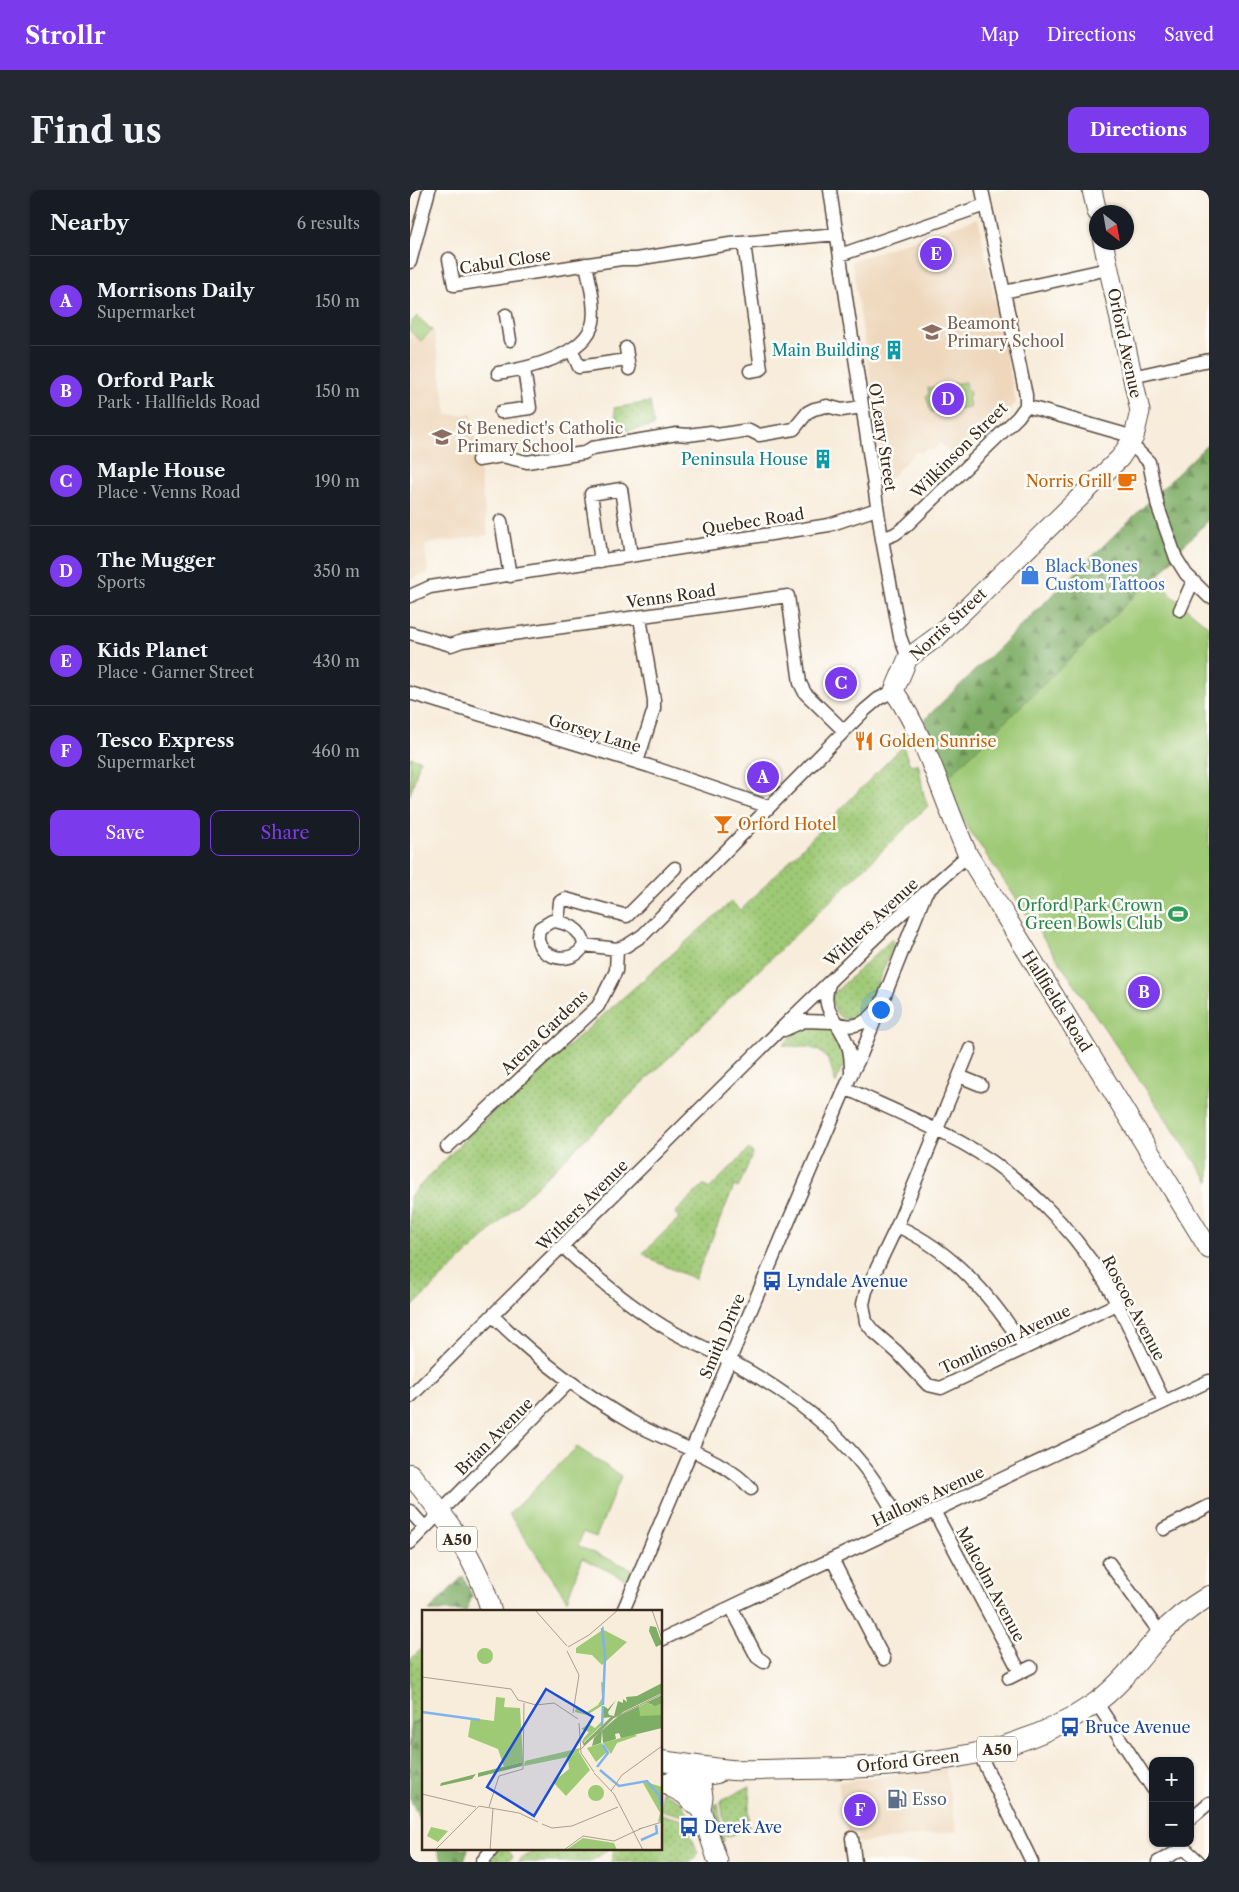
<!DOCTYPE html>
<html lang="en">
<head>
<meta charset="utf-8">
<style>
  :root { --surface:#171b24; --page:#242831; --text:#f1f3f6; --muted:#9ea1a6; --line:#363941; --accent:#7c3aed }
  body { margin:0; font-family:"Libre Caslon Text",serif; background:var(--page); color:var(--text) }
  .controls { position:absolute; right:15px; bottom:15px; display:grid; overflow:hidden; border-radius:10px; box-shadow:0 1px 4px #0004 }
  .controls button { width:45px; height:45px; display:grid; place-items:center; padding:0; border:0; border-bottom:1px solid var(--line); background:var(--surface); color:var(--text); font:25px sans-serif }
  .compass { position:absolute; left:679px; top:15px; width:45px; height:45px; border-radius:50%; background:var(--surface); box-shadow:0 1px 4px #0004; rotate:149deg }
  .you { position:absolute; left:470px; top:819px; width:18px; height:18px; margin:-12px; border:4px solid #fff; border-radius:50%; background:#1a73e8; box-shadow:0 0 0 8px #1a73e833 }
  .badge { display:grid; place-items:center; width:32px; height:32px; border-radius:50%; background:var(--accent); color:#fff; font-size:16px; font-weight:700 }
  .pin { position:absolute; translate:-50% -50%; border:2px solid #fff; box-shadow:0 1px 5px #0006 }
  .list { margin:0; padding:0; list-style:none }
  h2 { display:flex; justify-content:space-between; align-items:center; height:65px; margin:0; padding:0 20px; font-size:21px }
  h2 small { font-size:16px; font-weight:400; color:var(--muted) }
  .list li { display:grid; grid-template-columns:32px 1fr auto; gap:15px; align-items:center; box-sizing:border-box; height:90px; padding:0 20px; border-top:1px solid var(--line) }
  .list b { display:block; font-size:19px; white-space:nowrap }
  .list p { margin:0; font-size:16px; white-space:nowrap; color:var(--muted) }
  .list em { font-size:16px; font-style:normal; color:var(--muted) }
  .actions { display:flex; gap:10px; padding:15px 20px }
  .actions a { flex:1; padding:11px 0; border:1px solid var(--accent); border-radius:10px; text-align:center; font-size:18px; color:var(--accent) }
  .actions .main { background:var(--accent); color:#fff }
  .map { position:relative; flex:none; width:799px; height:1672px; overflow:hidden; border-radius:10px }
  header { display:flex; align-items:center; gap:30px; box-sizing:border-box; height:70px; padding:0 25px; background:var(--accent); color:#fff }
  header strong { font-size:24px }
  nav { display:flex; gap:28px; margin-inline-start:auto; font-size:18px }
  .intro { display:flex; align-items:center; justify-content:space-between; box-sizing:border-box; height:120px; padding:0 30px }
  h1 { margin:0; font-size:35px }
  .button { padding:12px 22px; border-radius:10px; background:var(--accent); color:#fff; font-size:18px; font-weight:700 }
  main { display:flex; gap:30px; padding:0 30px }
  aside { flex:1; background:var(--surface); border-radius:10px; box-shadow:0 1px 4px #0004 }
  .map>svg:first-child { display:block }
  .built { fill:#eed7bb }
  .grass { fill:url(#grass-dots); stroke:#6c7a4a }
  .forest { fill:url(#forest-firs); stroke:#5c6c42 }
  .green { fill:#9ec975; stroke:#6c7a4a }
  .lines { fill:none; stroke-linecap:round; stroke-linejoin:round }
  .street-casing { stroke:#57473a; stroke-width:15 }
  .secondary-casing { stroke:#57473a; stroke-width:21 }
  .primary-casing { stroke:#57473a; stroke-width:22 }
  .street { stroke:#fff; stroke-width:12 }
  .secondary { stroke:#fff; stroke-width:19 }
  .primary { stroke:#fff; stroke-width:20 }
  .labels { text-anchor:middle; dominant-baseline:central; stroke-width:5; stroke-linejoin:round; paint-order:stroke }
  .shield { fill:#fdfcf7; stroke:#75695f; stroke-width:1 }
  .shield-label { font-size:15px; font-weight:bold; fill:#3b2a1e }
  .street-label { font-size:16px; fill:#3b2a1e; stroke:#fdfcf7 }
  .education-label { font-size:16px; fill:#785e54; stroke:#fdfcf7; text-anchor:start }
  .culture-label { font-size:16px; fill:#0d838f; stroke:#fdfcf7; text-anchor:end }
  .food-label { font-size:16px; fill:#c56008; stroke:#fdfcf7; text-anchor:start }
  .shop-label { font-size:16px; fill:#366cbe; stroke:#fdfcf7; text-anchor:start }
  .leisure-label { font-size:16px; fill:#27864d; stroke:#fdfcf7; text-anchor:end }
  .transit-label { font-size:16px; fill:#164399; stroke:#fdfcf7; text-anchor:start }
  .service-label { font-size:16px; fill:#4e5e75; stroke:#fdfcf7; text-anchor:start }
  .inset-river { fill:none; stroke:#7eb3ec; stroke-width:2.5 }
  .inset-road { fill:none; stroke:#ac9e8f; stroke-width:1 }
  .view { fill:#1d4ed8; fill-opacity:0.15; stroke:#1d4ed8; stroke-width:2.5 }
  .inset-edge { fill:none; stroke:#3b2a1e; stroke-width:2.5 }
</style>
</head>
<body>
<header>
<strong>Strollr</strong>
<nav><a>Map</a><a>Directions</a><a>Saved</a></nav>
</header>
<div class="intro"><h1>Find us</h1><a class="button">Directions</a></div>
<main>
<aside>
<h2>Nearby<small>6 results</small></h2>
<ul class="list">
<li><span class="badge">A</span><div><b>Morrisons Daily</b><p>Supermarket</p></div><em>150 m</em></li>
<li><span class="badge">B</span><div><b>Orford Park</b><p>Park · Hallfields Road</p></div><em>150 m</em></li>
<li><span class="badge">C</span><div><b>Maple House</b><p>Place · Venns Road</p></div><em>190 m</em></li>
<li><span class="badge">D</span><div><b>The Mugger</b><p>Sports</p></div><em>350 m</em></li>
<li><span class="badge">E</span><div><b>Kids Planet</b><p>Place · Garner Street</p></div><em>430 m</em></li>
<li><span class="badge">F</span><div><b>Tesco Express</b><p>Supermarket</p></div><em>460 m</em></li>
</ul>
<div class="actions"><a class="main">Save</a><a>Share</a></div>
</aside>
<div class="map">
<svg width="799" height="1672" viewBox="0 0 799 1672">
  <defs>
    <pattern id="grass-dots" width="8" height="8" patternUnits="userSpaceOnUse" patternTransform="scale(1.25)"><rect width="8" height="8" fill="#9ec975"/><path d="M2 2h.1M6 6h.1" fill="none" stroke="#82a35f" stroke-width="1.8" stroke-linecap="round"/></pattern>
    <pattern id="forest-firs" width="22" height="20" patternUnits="userSpaceOnUse" patternTransform="scale(1.25)"><rect width="22" height="20" fill="#7ead66"/><path d="M5 1l3.5 6h-7zM16 11l3.5 6h-7z" fill="#688d53"/></pattern>
  </defs>
  <rect width="100%" height="100%" fill="#fdfcf7"/>
  <filter id="ink" filterUnits="userSpaceOnUse"><feTurbulence type="fractalNoise" baseFrequency=".02" numOctaves="2"/><feDisplacementMap in="SourceGraphic" scale="10" xChannelSelector="R" yChannelSelector="G"/><feConvolveMatrix kernelMatrix="1 2 1 2 8 2 1 2 1" color-interpolation-filters="sRGB"/></filter>
  <filter id="wash" filterUnits="userSpaceOnUse"><feTurbulence type="fractalNoise" baseFrequency=".0096" numOctaves="4" result="noise"/><feDisplacementMap in="SourceGraphic" scale="20" xChannelSelector="R" yChannelSelector="G"/><feGaussianBlur stdDeviation="1.12" result="paint"/><feColorMatrix in="noise" values="0 0 0 0 0 0 0 0 0 0 0 0 0 0 0 0 0 1.4 0 .05"/><feComposite in="paint" operator="in"/></filter>
  <g filter="url(#wash)">
    <rect width="100%" height="100%" fill="#f8ecdb"/>
    <path class="built" d="M568,28L606,213L548,270L530,253L523,261L520,259L504,263L476,293L442,71Z
      M22,140L24,141L37,225L62,224L78,345L15,354L18,384L6,386L0,390V141L11,151Z
      M535,1578L547,1641L449,1653L447,1643L437,1645L428,1592Z"/>
    <path class="grass" d="M240,212L244,236L208,242L204,218Z
      M493,556L499,573L502,575L508,573C512,587 511,602 518,616L0,1119V1006L67,937L321,712L331,720Z
      M482,749L484,754L452,829C429,831 426,828 421,806Z
      M398,836C404,837 413,836 419,838C433,843 435,865 434,878H431L426,894C423,889 423,879 419,872C408,852 390,859 373,855L389,839Z
      M339,959L343,963L328,998L324,996L285,1089L244,1071L233,1063L269,1028L265,1023L294,994L299,999Z
      M14,1456V1530L2,1533L0,1557V1470Z
      M340,1596L338,1639L316,1647L311,1611Z
      M251,1601L272,1612L278,1624L273,1626L251,1620Z
      M308,1613L314,1651L308,1653L304,1627L305,1615Z
      M251,1624L275,1631L288,1663L286,1668L280,1672H202L204,1658H251Z
      M90,1658H97L103,1667L96,1672H79Z
      M127,1658H200L180,1672H107Z"/>
    <path class="forest" d="M799,253V330L774,355L728,411L539,594L514,530Z
      M53,1386L62,1406L56,1421H19Z
      M14,1530V1636L0,1609L2,1533Z
      M26,1658H58V1659L54,1672H33Z"/>
    <path class="green" d="M7,126L22,140L11,151L0,141V134Z
      M555,192L557,200H559L560,205L558,206L560,217L521,222L516,206L519,205L518,198Z
      M745,386L762,406L799,437V992L541,613L538,587Z
      M0,567L10,570L0,605Z
      M167,1257L211,1286L186,1347L173,1342L168,1356L222,1379L217,1390L172,1368L157,1410L99,1324Z"/>
  </g>
  <g filter="url(#ink)">
    <g class="lines">
      <defs>
        <path id="street" d="M420,0L472,349L490,447L498,468
          M334,53L351,179L340,181
          M430,65L575,15
          M39,69L44,95L211,69H226L320,54L427,44
          M0,72L19,0
          M594,102L698,79
          M96,125L100,150
          M216,158L219,179
          M161,159L169,177L217,170
          M88,183C117,179 176,165 183,132C186,114 179,91 176,74
          M722,187L799,170
          M616,216L724,247
          M91,222L120,218L114,179
          M721,254L739,272L748,317L766,368L776,384L799,407
          M68,270L92,266L117,272L174,263L182,258L267,244L278,245L301,242L307,245L339,240L349,245L384,239L398,222L404,219L417,216L432,220L452,217
          M91,331L100,386
          M472,349L485,344L496,336L608,227L616,216V205L572,0
          M191,371L181,304L211,299L221,366
          M0,406L20,397L419,335L467,319
          M770,420L783,391
          M0,443L41,455L52,451L378,406L390,493L395,503L434,541
          M0,503L239,576L359,617
          M227,572L244,519V510L230,428
          M142,731C156,732 172,739 174,755C163,779 118,767 130,738Z
          M148,731L150,712L156,709L217,726L265,678
          M174,755L207,759
          M420,792C407,819 431,832 438,856C441,864 441,874 441,883
          M425,832C441,840 456,834 466,821
          M374,840L394,831L424,832
          M560,859L549,886L571,895
          M549,886L487,1036L456,1101L453,1114L456,1132L463,1141L487,1162L518,1195L531,1198L707,1114
          M435,898C474,916 515,933 552,953C609,984 662,1037 695,1092C718,1130 734,1171 754,1211
          M37,957L188,816L206,781L207,759L216,756L233,745L455,520L468,509L484,501
          M487,1036C543,1061 582,1107 615,1158
          M153,1057C187,1089 223,1119 263,1142C282,1153 302,1160 321,1171C395,1212 454,1258 491,1337
          M83,1126C126,1169 173,1204 226,1234C260,1253 317,1270 341,1299
          M0,1207L390,820L474,739L558,665
          M0,1321L15,1338
          M524,1321L610,1482
          M754,1339L799,1316
          M0,1353L159,1192
          M422,1369L474,1469
          M699,1373L751,1444
          M321,1417L347,1467L354,1472
          M213,1421L440,887L451,865L516,702
          M251,1450L799,1191
          M599,1488L621,1477
          M686,1512L743,1599
          M569,1563L622,1672
          M780,1629L799,1613
          M442,1648L445,1672
          M72,1672L83,1658
          M748,1672L774,1658L789,1672"/>
        <path id="secondary" d="M682,0L687,22
          M693,52L730,221L724,247L710,268L528,446L498,468L484,501C518,551 533,610 558,665L799,1059
          M279,1576L290,1587L293,1607L291,1620L308,1672
          M255,1594L274,1604L291,1620"/>
        <path id="primary" d="M0,1284C33,1323 68,1370 81,1421
          M251,1571C275,1574 299,1578 322,1580C345,1581 368,1579 390,1579C490,1578 600,1572 684,1514C710,1496 729,1469 749,1446C764,1429 781,1417 799,1406
          M251,1594L307,1583"/>
      </defs>
      <use href="#street" class="street-casing"/>
      <use href="#secondary" class="secondary-casing"/>
      <use href="#primary" class="primary-casing"/>
      <use href="#street" class="street"/>
      <use href="#secondary" class="secondary"/>
      <use href="#primary" class="primary"/>
    </g>
  </g>
  <defs>
    <symbol id="school-bare" viewBox="-9 -9 18 18"><path d="M0-5L7-2L0 1L-7-2ZM-4 1L0 2.5L4 1V4Q0 6-4 4Z" fill="#8d6e63" stroke="#fdfcf7" stroke-width="2.5" paint-order="stroke"/></symbol>
    <symbol id="building-bare" viewBox="-9 -9 18 18"><path d="M-4-6H4V6H1V3H-1V6H-4ZM-2.5-4.3h1.7v1.8h-1.7ZM.8-4.3h1.7v1.8H.8ZM-2.5-1h1.7V.8h-1.7ZM.8-1h1.7V.8H.8Z" fill="#0f9aa8" stroke="#fdfcf7" stroke-width="2.5" paint-order="stroke"/></symbol>
    <symbol id="cafe-bare" viewBox="-9 -9 18 18"><path d="M-5.5-4.5H6V0H3Q3 3.5 0 3.5H-2.5Q-5.5 3.5-5.5 0ZM3-3.2v2h1.7v-2ZM-6 4.5H4V6H-6Z" fill="#e8710a" stroke="#fdfcf7" stroke-width="2.5" paint-order="stroke"/></symbol>
    <symbol id="shop-bare" viewBox="-9 -9 18 18"><path d="M-5-2.5h2.3a2.7 3.5 0 0 1 5.4 0H5L5.5 6h-11ZM-1.5-2.5h3a1.5 2.3 0 0 0-3 0Z" fill="#3f7fe0" stroke="#fdfcf7" stroke-width="2.5" paint-order="stroke"/></symbol>
    <symbol id="restaurant-bare" viewBox="-9 -9 18 18"><path d="M-5-6h1v4h1v-4h1v4h1v-4h1v5L-1.5 .5V6h-2V.5L-5-1ZM5-6V6H3V1.5H1.5Q1.5-4 5-6Z" fill="#e8710a" stroke="#fdfcf7" stroke-width="2.5" paint-order="stroke"/></symbol>
    <symbol id="bar-bare" viewBox="-9 -9 18 18"><path d="M-6-5H6L.8 .8V4.5H3.5V6h-7V4.5H-.8V.8Z" fill="#e8710a" stroke="#fdfcf7" stroke-width="2.5" paint-order="stroke"/></symbol>
    <symbol id="stadium-bare" viewBox="-9 -9 18 18"><path d="M0-5a6.5 5 0 1 0 0 10a6.5 5 0 1 0 0-10ZM-3.5-1.8h7v3.6h-7Z" fill="#2e9e5b" stroke="#fdfcf7" stroke-width="2.5" paint-order="stroke"/></symbol>
    <symbol id="bus-bare" viewBox="-9 -9 18 18"><path d="M-5-6H5V4H4V6H2V4H-2V6H-4V4H-5ZM-3.5-4V0h7V-4ZM-3.5 1.2v1.5H-2V1.2ZM2 1.2v1.5H3.5V1.2Z" fill="#1a4fb4" stroke="#fdfcf7" stroke-width="2.5" paint-order="stroke"/></symbol>
    <symbol id="fuel-bare" viewBox="-9 -9 18 18"><path d="M-5.5-6h7V0h2V4h1.3V-2.5L3-4.5l.8-.8L6-3V5H2.5V1h-1V6h-7ZM-4.2-4.7v3.2H.2V-4.7Z" fill="#5c6f8a" stroke="#fdfcf7" stroke-width="2.5" paint-order="stroke"/></symbol>
  </defs>
  <g fill-rule="evenodd">
    <use href="#school-bare" x="508" y="128" width="28" height="28"/>
    <use href="#building-bare" x="470" y="146" width="28" height="28"/>
    <use href="#school-bare" x="18" y="233" width="28" height="28"/>
    <use href="#building-bare" x="399" y="255" width="28" height="28"/>
    <use href="#cafe-bare" x="703" y="277" width="28" height="28"/>
    <use href="#shop-bare" x="606" y="371" width="28" height="28"/>
    <use href="#restaurant-bare" x="440" y="537" width="28" height="28"/>
    <use href="#bar-bare" x="299" y="620" width="28" height="28"/>
    <use href="#stadium-bare" x="754" y="710" width="28" height="28"/>
    <use href="#bus-bare" x="348" y="1077" width="28" height="28"/>
    <use href="#bus-bare" x="646" y="1523" width="28" height="28"/>
    <use href="#fuel-bare" x="473" y="1595" width="28" height="28"/>
    <use href="#bus-bare" x="265" y="1623" width="28" height="28"/>
  </g>
  <g class="labels">
    <g class="shield">
      <rect x="27" y="1336.5" width="40" height="25" rx="4"/>
      <rect x="567" y="1546.5" width="40" height="25" rx="4"/>
    </g>
    <g class="shield-label">
      <text x="47" y="1349">A50</text>
      <text x="587" y="1559">A50</text>
    </g>
    <g class="street-label">
      <text transform="translate(95 71) rotate(-9)">Cabul Close</text>
      <text transform="translate(715 153) rotate(78)">Orford Avenue</text>
      <text transform="translate(473 247) rotate(81)">O'Leary Street</text>
      <text transform="translate(549 260) rotate(-45)">Wilkinson Street</text>
      <text transform="translate(343 331) rotate(-9)">Quebec Road</text>
      <text transform="translate(261 406) rotate(-8)">Venns Road</text>
      <text transform="translate(538 434) rotate(-43)">Norris Street</text>
      <text transform="translate(185 543) rotate(17)">Gorsey Lane</text>
      <text transform="translate(461 732) rotate(-43)">Withers Avenue</text>
      <text transform="translate(647 811) rotate(58)">Hallfields Road</text>
      <text transform="translate(134 842) rotate(-44)">Arena Gardens</text>
      <text transform="translate(172 1015) rotate(-45)">Withers Avenue</text>
      <text transform="translate(724 1118) rotate(62)">Roscoe Avenue</text>
      <text transform="translate(312 1146) rotate(-67)">Smith Drive</text>
      <text transform="translate(595 1149) rotate(-25)">Tomlinson Avenue</text>
      <text transform="translate(84 1246) rotate(-45)">Brian Avenue</text>
      <text transform="translate(518 1306) rotate(-25)">Hallows Avenue</text>
      <text transform="translate(581 1394) rotate(62)">Malcolm Avenue</text>
      <text transform="translate(498 1571) rotate(-6)">Orford Green</text>
    </g>
    <g class="education-label">
      <text x="537" y="133">Beamont<tspan x="537" dy="18">Primary School</tspan></text>
      <text x="47" y="238">St Benedict's Catholic<tspan x="47" dy="18">Primary School</tspan></text>
    </g>
    <g class="culture-label">
      <text x="469" y="160">Main Building</text>
      <text x="398" y="269">Peninsula House</text>
    </g>
    <g class="food-label">
      <text x="702" y="291" text-anchor="end">Norris Grill</text>
      <text x="469" y="551">Golden Sunrise</text>
      <text x="328" y="634">Orford Hotel</text>
    </g>
    <g class="shop-label">
      <text x="635" y="376">Black Bones<tspan x="635" dy="18">Custom Tattoos</tspan></text>
    </g>
    <g class="leisure-label">
      <text x="753" y="715">Orford Park Crown<tspan x="753" dy="18">Green Bowls Club</tspan></text>
    </g>
    <g class="transit-label">
      <text x="377" y="1091">Lyndale Avenue</text>
      <text x="675" y="1537">Bruce Avenue</text>
      <text x="294" y="1637">Derek Ave</text>
    </g>
    <g class="service-label">
      <text x="502" y="1609">Esso</text>
    </g>
  </g>
  <g transform="translate(12 1420)">
    <rect width="240" height="240" fill="#f8ecdb"/>
    <path d="M55 46a8 8 0 1 1 16 0a8 8 0 1 1-16 0ZM179,72L182,73L181,95L165,105L153,102L154,97L165,102L176,95L180,88ZM181,99L180,115L161,133V129L167,122L159,119L167,114L173,118L180,111ZM212,124L215,126L195,133L189,144L181,133ZM180,133L185,142L174,152L165,138ZM158,138L157,142L146,147L102,156L103,151Z" fill="#9ec975"/>
    <path d="M228,16L234,17L240,34L234,37L227,21ZM240,73V83L201,102L162,136L159,129L162,133L189,107L181,108L182,96L186,99L194,90L186,102L187,105L192,106L196,91L201,93V89L205,92L204,87L215,86ZM240,85V94L233,97L234,104H240V118L199,128L197,123L193,124L194,129L181,133L180,121L179,133L170,136L172,128L192,108ZM225,93L231,95L233,104L219,105L217,96ZM101,152L100,156L56,167V163ZM54,164L50,169L18,176L19,173Z" fill="#7ead66" fill-rule="evenodd"/>
    <path d="M161,228L192,233L195,240H144Z" fill="#9ec975"/>
    <path d="M181,15L182,20L205,32L180,55L170,45L154,43V38L179,21ZM74,87L83,88L82,97L98,98L101,152L82,157L76,139L46,127L49,108L72,111ZM225,93L233,96L240,93V105L218,106L217,96ZM157,142L168,160L144,186L131,172L147,159L146,147ZM224,172L240,177V211L236,212L238,203L221,173ZM166 183a8 8 0 1 1 16 0a8 8 0 1 1-16 0ZM9,217L18,219L26,221L16,232L5,226Z" fill="#9ec975"/>
    <path class="inset-river" d="M180,18L183,46L181,95M0,102L58,110M180,116L181,96M175,157L186,143L181,135M178,160L197,176L225,171L237,185L240,197M219,230L235,223L234,215"/>
    <path class="inset-road" d="M113,0L145,36M230,0L240,29M146,37L167,25L196,0M145,41L157,65L151,103M0,67L89,79L96,90L114,95L132,93L156,109M157,113L159,143L172,162M159,139L191,108L240,84M172,163L192,184L221,240M189,181L200,165L240,136M0,184L54,197M67,197L77,166L101,159L102,93M120,214L130,218L150,216L196,197M217,219L240,212M13,240L57,196L97,203L116,212M68,240L71,198M142,240L161,226L192,231L220,218"/>
    <path class="view" d="M124,79L171,107L112,206L65,177Z"/>
    <rect width="240" height="240" class="inset-edge"/>
  </g>
</svg>
<div class="controls">
<button>+</button>
<button>−</button>
</div>
<svg class="compass" viewBox="-18 -18 36 36"><path d="M0-13l5 13h-10z" fill="#e53935"/><path d="M0 13l5-13h-10z" fill="#9ea1a6"/></svg>
<div class="you"></div>
<div class="pin badge" style="left:353px;top:587px">A</div>
<div class="pin badge" style="left:734px;top:802px">B</div>
<div class="pin badge" style="left:431px;top:493px">C</div>
<div class="pin badge" style="left:538px;top:209px">D</div>
<div class="pin badge" style="left:526px;top:64px">E</div>
<div class="pin badge" style="left:450px;top:1620px">F</div>
</div>
</main>
</body>
</html>
